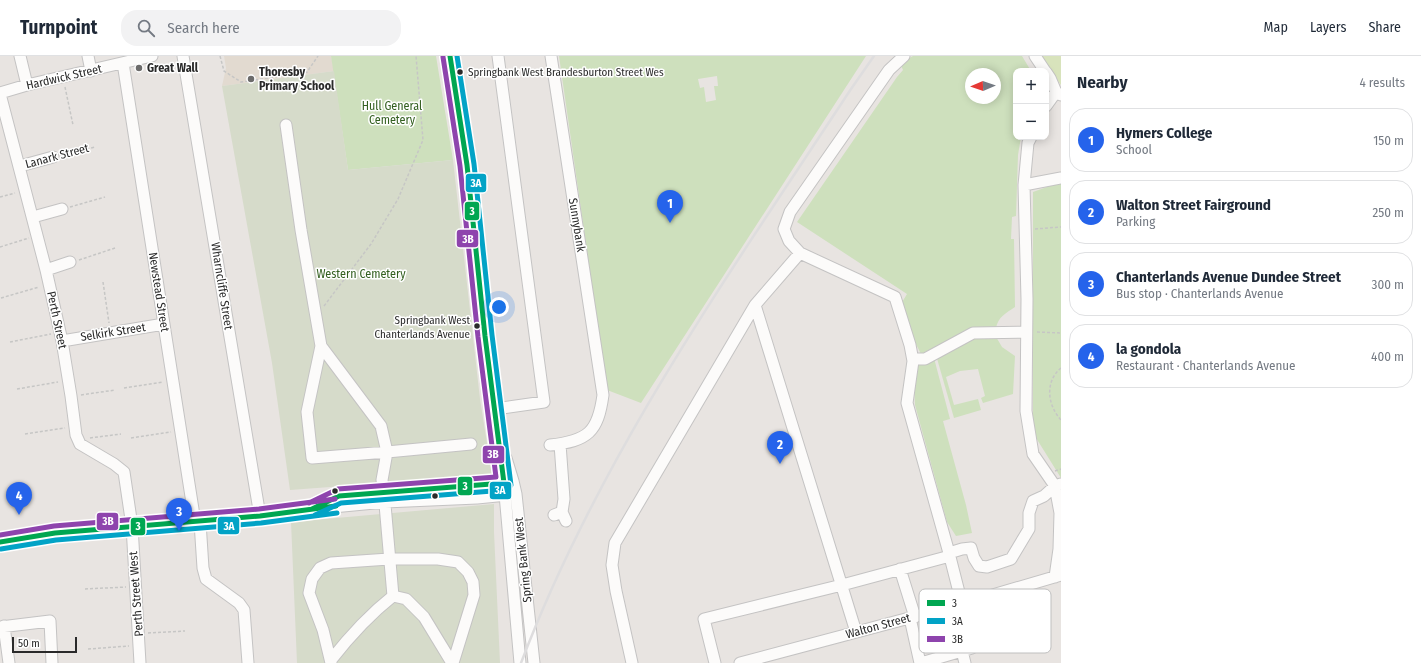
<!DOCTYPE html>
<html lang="en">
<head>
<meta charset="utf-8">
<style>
  :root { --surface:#fff; --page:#f2f2f3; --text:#1f2937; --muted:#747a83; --line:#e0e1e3; --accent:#2563eb }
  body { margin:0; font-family:"Fira Sans Condensed",sans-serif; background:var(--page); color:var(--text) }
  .controls { position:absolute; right:12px; top:12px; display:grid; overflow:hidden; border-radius:8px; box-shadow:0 2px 10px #0003 }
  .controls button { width:36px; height:36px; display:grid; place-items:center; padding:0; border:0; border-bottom:1px solid var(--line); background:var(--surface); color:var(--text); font:20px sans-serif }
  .compass { position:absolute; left:965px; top:12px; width:36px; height:36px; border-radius:50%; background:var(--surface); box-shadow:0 2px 10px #0003; rotate:268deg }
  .scale { position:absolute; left:12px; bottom:10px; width:65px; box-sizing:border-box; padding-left:4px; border:2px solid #2a2a2a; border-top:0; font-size:11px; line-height:14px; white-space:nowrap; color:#2a2a2a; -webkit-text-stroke:3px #fff; paint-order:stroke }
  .you { position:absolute; left:499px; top:251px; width:14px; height:14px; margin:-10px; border:3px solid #fff; border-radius:50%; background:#1a73e8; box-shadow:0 0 0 6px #1a73e833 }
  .badge { display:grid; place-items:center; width:26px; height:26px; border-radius:50%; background:var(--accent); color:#fff; font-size:13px; font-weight:700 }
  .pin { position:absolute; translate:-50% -33px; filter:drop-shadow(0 1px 2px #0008) }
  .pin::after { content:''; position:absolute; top:21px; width:14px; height:12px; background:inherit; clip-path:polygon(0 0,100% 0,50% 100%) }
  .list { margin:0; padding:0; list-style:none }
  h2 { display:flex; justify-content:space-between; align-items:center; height:52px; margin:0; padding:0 16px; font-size:17px }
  h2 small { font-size:13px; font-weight:400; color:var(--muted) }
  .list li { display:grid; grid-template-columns:26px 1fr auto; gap:12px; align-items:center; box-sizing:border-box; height:64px; margin:0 8px 8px; padding:0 8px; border:1px solid var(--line); border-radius:16px }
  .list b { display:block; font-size:15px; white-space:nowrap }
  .list p { margin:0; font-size:13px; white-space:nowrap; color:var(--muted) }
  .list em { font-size:13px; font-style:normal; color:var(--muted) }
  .icon { flex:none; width:22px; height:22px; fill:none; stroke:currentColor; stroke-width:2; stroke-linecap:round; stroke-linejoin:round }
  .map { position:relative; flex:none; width:1061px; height:607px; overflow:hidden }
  header { display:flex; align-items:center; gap:24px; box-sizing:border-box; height:56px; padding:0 20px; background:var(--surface); border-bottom:1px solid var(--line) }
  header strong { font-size:19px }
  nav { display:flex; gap:22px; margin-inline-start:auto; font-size:14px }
  .search { width:280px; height:36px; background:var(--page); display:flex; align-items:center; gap:10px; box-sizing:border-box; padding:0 14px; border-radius:16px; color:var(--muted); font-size:15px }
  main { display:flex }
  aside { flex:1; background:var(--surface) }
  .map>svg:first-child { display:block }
  .education { fill:#e2dad0 }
  .green { fill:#cee0bd; fill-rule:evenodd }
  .cemetery { fill:#d6dbca }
  .pitch { fill:#d8e3bc }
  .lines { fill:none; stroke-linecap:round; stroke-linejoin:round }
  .minor-casing { stroke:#c4c3c3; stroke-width:13 }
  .path { stroke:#c6c6c5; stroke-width:1.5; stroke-dasharray:3 2; stroke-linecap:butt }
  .minor { stroke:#fcfbfa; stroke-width:11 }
  .rail { stroke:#deddde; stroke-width:2.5 }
  .bus-1-casing { stroke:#fff; stroke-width:8 }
  .bus-2-casing { stroke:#fff; stroke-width:8 }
  .bus-3-casing { stroke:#fff; stroke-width:8 }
  .bus-1 { stroke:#00a651; stroke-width:5 }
  .bus-2 { stroke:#02a3c6; stroke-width:5 }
  .bus-3 { stroke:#8e44ad; stroke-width:5 }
  .poi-dot { fill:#6c6b6a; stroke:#fff; stroke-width:1.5 }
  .bus-dot { fill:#2a2a2a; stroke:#fff; stroke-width:1.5 }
  .labels { text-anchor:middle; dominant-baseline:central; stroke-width:3; stroke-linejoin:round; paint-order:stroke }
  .bus-label { font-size:11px; fill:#2a2a2a; stroke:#fff; text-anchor:start }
  .poi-label { font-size:12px; font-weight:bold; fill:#2a2a2a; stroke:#fff; text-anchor:start }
  .street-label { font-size:12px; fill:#2a2a2a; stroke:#fff }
  .park-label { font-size:12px; fill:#346021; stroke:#fff }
  .key { fill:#fff; stroke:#bfbfbf; stroke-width:1 }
  .key-label { font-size:11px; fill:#2a2a2a }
  .line-badge { stroke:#fff; stroke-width:1.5 }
  .badge-label { font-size:11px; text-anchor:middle; font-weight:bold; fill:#fff }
</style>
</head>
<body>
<header>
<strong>Turnpoint</strong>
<div class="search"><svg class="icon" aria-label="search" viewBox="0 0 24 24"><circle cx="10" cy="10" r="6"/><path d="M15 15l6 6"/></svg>Search here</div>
<nav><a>Map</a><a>Layers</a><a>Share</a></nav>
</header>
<main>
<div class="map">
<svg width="1061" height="607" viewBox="0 0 1061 607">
  <rect width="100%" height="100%" fill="#e8e4e1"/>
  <path class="education" d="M224,0H331L334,15L222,30L226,12Z"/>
  <path class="green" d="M331,0H436L453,104L348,114Z
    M559,0H866L641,347L607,334ZM717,20L718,30H714L716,44L706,46L704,31L700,32L698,23Z
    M913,0H1022L1031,15H1016V81H1021L1018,99L1016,160L1012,161L1011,183H1014L1015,251C1006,257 998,261 996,272H972L921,298L898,253L907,238L797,166L897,21L903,14L900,7ZM971,18H995V42H971Z
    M1061,126V422L1033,377V136Z
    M995,279L1002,291L1015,300L1013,338L983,347L981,342L985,340L978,313L960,315L946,321L954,349L978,343L981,354L954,362L936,299L970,282Z
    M934,302L950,363L943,365L966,449L972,477L956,480L947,466L915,349L913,310Z"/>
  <path class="cemetery" d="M334,15L348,114L453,104L480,343L492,419L290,434L272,307L222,30Z
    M494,448V476L500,607H297L291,466Z"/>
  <path class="pitch" d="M1038,0H1061V29Z"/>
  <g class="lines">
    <defs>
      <path id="minor" d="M20,0L27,29
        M88,0L91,15
        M183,0L260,460
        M450,0L467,109L485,280L504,427L520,607
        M904,0L889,14L790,156L784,173L789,185L800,197L895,241L910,289L913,305L907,347L949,497L962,548
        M1035,0L1045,15
        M123,7L195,466
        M1046,16L1050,22L1056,36L1061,39
        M0,37L27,29L152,0
        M0,38L46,214L62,285L71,340L76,379L80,388L114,408L124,416L132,470L140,607
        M1046,50L1056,36
        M286,69L301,174L321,290L381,370L387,396L471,388
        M1031,81L1028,87L1024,129L1027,243L1026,355L1033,398L1055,430L1060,457L1059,493L1055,521
        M20,110L53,101
        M1024,129L1061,122
        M33,161L62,153
        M46,214L70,206
        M755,249L856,576
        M62,285L164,268
        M321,290L307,356L312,402L387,396L382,424L384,437L393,540
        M913,305L916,303H925L973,277L1026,276
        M495,353L544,346L498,0
        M560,388L564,443L562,456
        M550,389C588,385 598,376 603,339L551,0
        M506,402L513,425L516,438L534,607
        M319,449L339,440L476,430L510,425
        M554,459L562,456L566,465
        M200,466L203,512L206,523L239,547L244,554L248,607
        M0,486L55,477L260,460L312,453L385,446L477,442L516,438
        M949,497L962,493L971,492L974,502L979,510L987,511L1011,503L1029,473V457L1033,445L1044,440L1055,430L1061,428
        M900,513L915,561
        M910,562L920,607
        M4,570L9,607
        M0,571L50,565L52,607
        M962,595L965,607
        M331,604C349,581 369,559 393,540L406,543L424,561L452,607
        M331,607L323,574L309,537L312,523L320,512L331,507L389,503H438L458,506L468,516L473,526L474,539L453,607
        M632,607L616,535L612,509L615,487L755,249L800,197
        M715,607L704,563L842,529L950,500
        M740,607L962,548L1061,519
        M921,607L972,592"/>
    </defs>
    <use href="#minor" class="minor-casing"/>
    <path class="path" d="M220,0L224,15L241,26L307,16L318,0
      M65,31L73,69
      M62,99L95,91
      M0,141L15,137
      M70,151L105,141
      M1035,173L1061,171
      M0,191L29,182
      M79,204L115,192
      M103,226L109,267
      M1,242L39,231
      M324,250L371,188L398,143L423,84L416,0
      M1037,276L1061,277
      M10,286L51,278
      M1061,312C1044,326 1048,350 1061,364
      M124,332L163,326
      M17,333L58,326
      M81,339L115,334
      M25,378L65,372
      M90,382L121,378
      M131,382L171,376
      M1055,415L1061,413
      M85,533L126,531
      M148,577L185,575
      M88,593L129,590"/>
    <use href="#minor" class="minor"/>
    <path class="rail" d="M521,607C600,399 730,217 851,33L874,0"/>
    <defs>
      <path id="bus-1" d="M312,453L339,440L504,427L485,280L467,109L450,0
        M0,486L55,477L260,460L336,450"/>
      <path id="bus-2" d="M315,459L341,447L505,434L509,432L511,429L492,279L474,108L457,0
        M1,493L56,484L261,467L337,457"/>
      <path id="bus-3" d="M309,447L338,433L496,421L478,281L460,110L443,1
        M0,479L54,470L259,453L335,443"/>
    </defs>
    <use href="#bus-1" class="bus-1-casing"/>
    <use href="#bus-2" class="bus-2-casing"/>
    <use href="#bus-3" class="bus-3-casing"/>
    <use href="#bus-1" class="bus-1"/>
    <use href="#bus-2" class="bus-2"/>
    <use href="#bus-3" class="bus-3"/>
  </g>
  <g class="poi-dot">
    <circle cx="139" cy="12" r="4"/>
    <circle cx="251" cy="23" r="4"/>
  </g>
  <g class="bus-dot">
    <circle cx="460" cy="16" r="3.5"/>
    <circle cx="477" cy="270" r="3.5"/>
    <circle cx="335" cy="435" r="3.5"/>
    <circle cx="435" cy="440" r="3.5"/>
  </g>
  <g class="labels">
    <g class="bus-label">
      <text x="468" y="16">Springbank West Brandesburton Street Wes</text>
      <text x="470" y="264" text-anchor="end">Springbank West<tspan x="470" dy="14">Chanterlands Avenue</tspan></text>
    </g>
    <g class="poi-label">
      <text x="147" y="12">Great Wall</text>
      <text x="259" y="16">Thoresby<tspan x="259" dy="14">Primary School</tspan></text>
    </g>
    <g class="street-label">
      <text transform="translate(64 21) rotate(-13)">Hardwick Street</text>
      <text transform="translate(57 100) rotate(-15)">Lanark Street</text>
      <text transform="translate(577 169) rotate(81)">Sunnybank</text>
      <text transform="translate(222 230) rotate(81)">Wharncliffe Street</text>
      <text transform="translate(159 236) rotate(81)">Newstead Street</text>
      <text transform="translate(57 264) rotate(78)">Perth Street</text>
      <text transform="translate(113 276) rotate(-9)">Selkirk Street</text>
      <text transform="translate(523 504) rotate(-96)">Spring Bank West</text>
      <text transform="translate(136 538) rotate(-94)">Perth Street West</text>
      <text transform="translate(878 570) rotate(-15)">Walton Street</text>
    </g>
    <g class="park-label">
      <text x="392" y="50">Hull General<tspan x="392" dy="14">Cemetery</tspan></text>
      <text x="361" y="218">Western Cemetery</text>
    </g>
  </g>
  <rect x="919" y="533" width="132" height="64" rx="6" class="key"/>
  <rect x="927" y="544" width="18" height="6" fill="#00a651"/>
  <rect x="927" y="562" width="18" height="6" fill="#02a3c6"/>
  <rect x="927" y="580" width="18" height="6" fill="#8e44ad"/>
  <g class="key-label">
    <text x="952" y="551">3</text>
    <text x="952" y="569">3A</text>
    <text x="952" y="587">3B</text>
  </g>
  <g class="line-badge">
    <rect x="465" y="117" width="22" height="20" rx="4" fill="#02a3c6"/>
    <rect x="464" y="145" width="16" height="20" rx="4" fill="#00a651"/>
    <rect x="456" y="173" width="23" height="19" rx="4" fill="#8e44ad"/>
    <rect x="482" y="389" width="23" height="19" rx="4" fill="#8e44ad"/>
    <rect x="457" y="420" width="16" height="20" rx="4" fill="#00a651"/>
    <rect x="489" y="425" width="23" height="19" rx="4" fill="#02a3c6"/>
    <rect x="96" y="456" width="23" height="19" rx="4" fill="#8e44ad"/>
    <rect x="217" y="460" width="23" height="19" rx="4" fill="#02a3c6"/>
    <rect x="130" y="461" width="16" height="19" rx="4" fill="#00a651"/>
  </g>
  <g class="badge-label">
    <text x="476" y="131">3A</text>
    <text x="472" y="159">3</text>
    <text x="468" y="187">3B</text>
    <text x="493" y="402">3B</text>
    <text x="465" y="434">3</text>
    <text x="500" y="438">3A</text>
    <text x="108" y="469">3B</text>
    <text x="229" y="474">3A</text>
    <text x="138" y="474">3</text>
  </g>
</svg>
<div class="controls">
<button>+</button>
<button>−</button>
</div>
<svg class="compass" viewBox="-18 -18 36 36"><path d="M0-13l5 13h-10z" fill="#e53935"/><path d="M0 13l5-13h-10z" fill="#747a83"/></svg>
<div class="scale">50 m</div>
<div class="you"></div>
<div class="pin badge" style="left:670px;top:167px">1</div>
<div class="pin badge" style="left:780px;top:408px">2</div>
<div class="pin badge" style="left:179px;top:475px">3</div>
<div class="pin badge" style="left:19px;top:459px">4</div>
</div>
<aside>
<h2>Nearby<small>4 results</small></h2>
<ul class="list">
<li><span class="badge">1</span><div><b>Hymers College</b><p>School</p></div><em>150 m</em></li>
<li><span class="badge">2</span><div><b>Walton Street Fairground</b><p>Parking</p></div><em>250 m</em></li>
<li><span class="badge">3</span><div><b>Chanterlands Avenue Dundee Street</b><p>Bus stop · Chanterlands Avenue</p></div><em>300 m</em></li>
<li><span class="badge">4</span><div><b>la gondola</b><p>Restaurant · Chanterlands Avenue</p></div><em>400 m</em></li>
</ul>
</aside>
</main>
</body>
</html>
